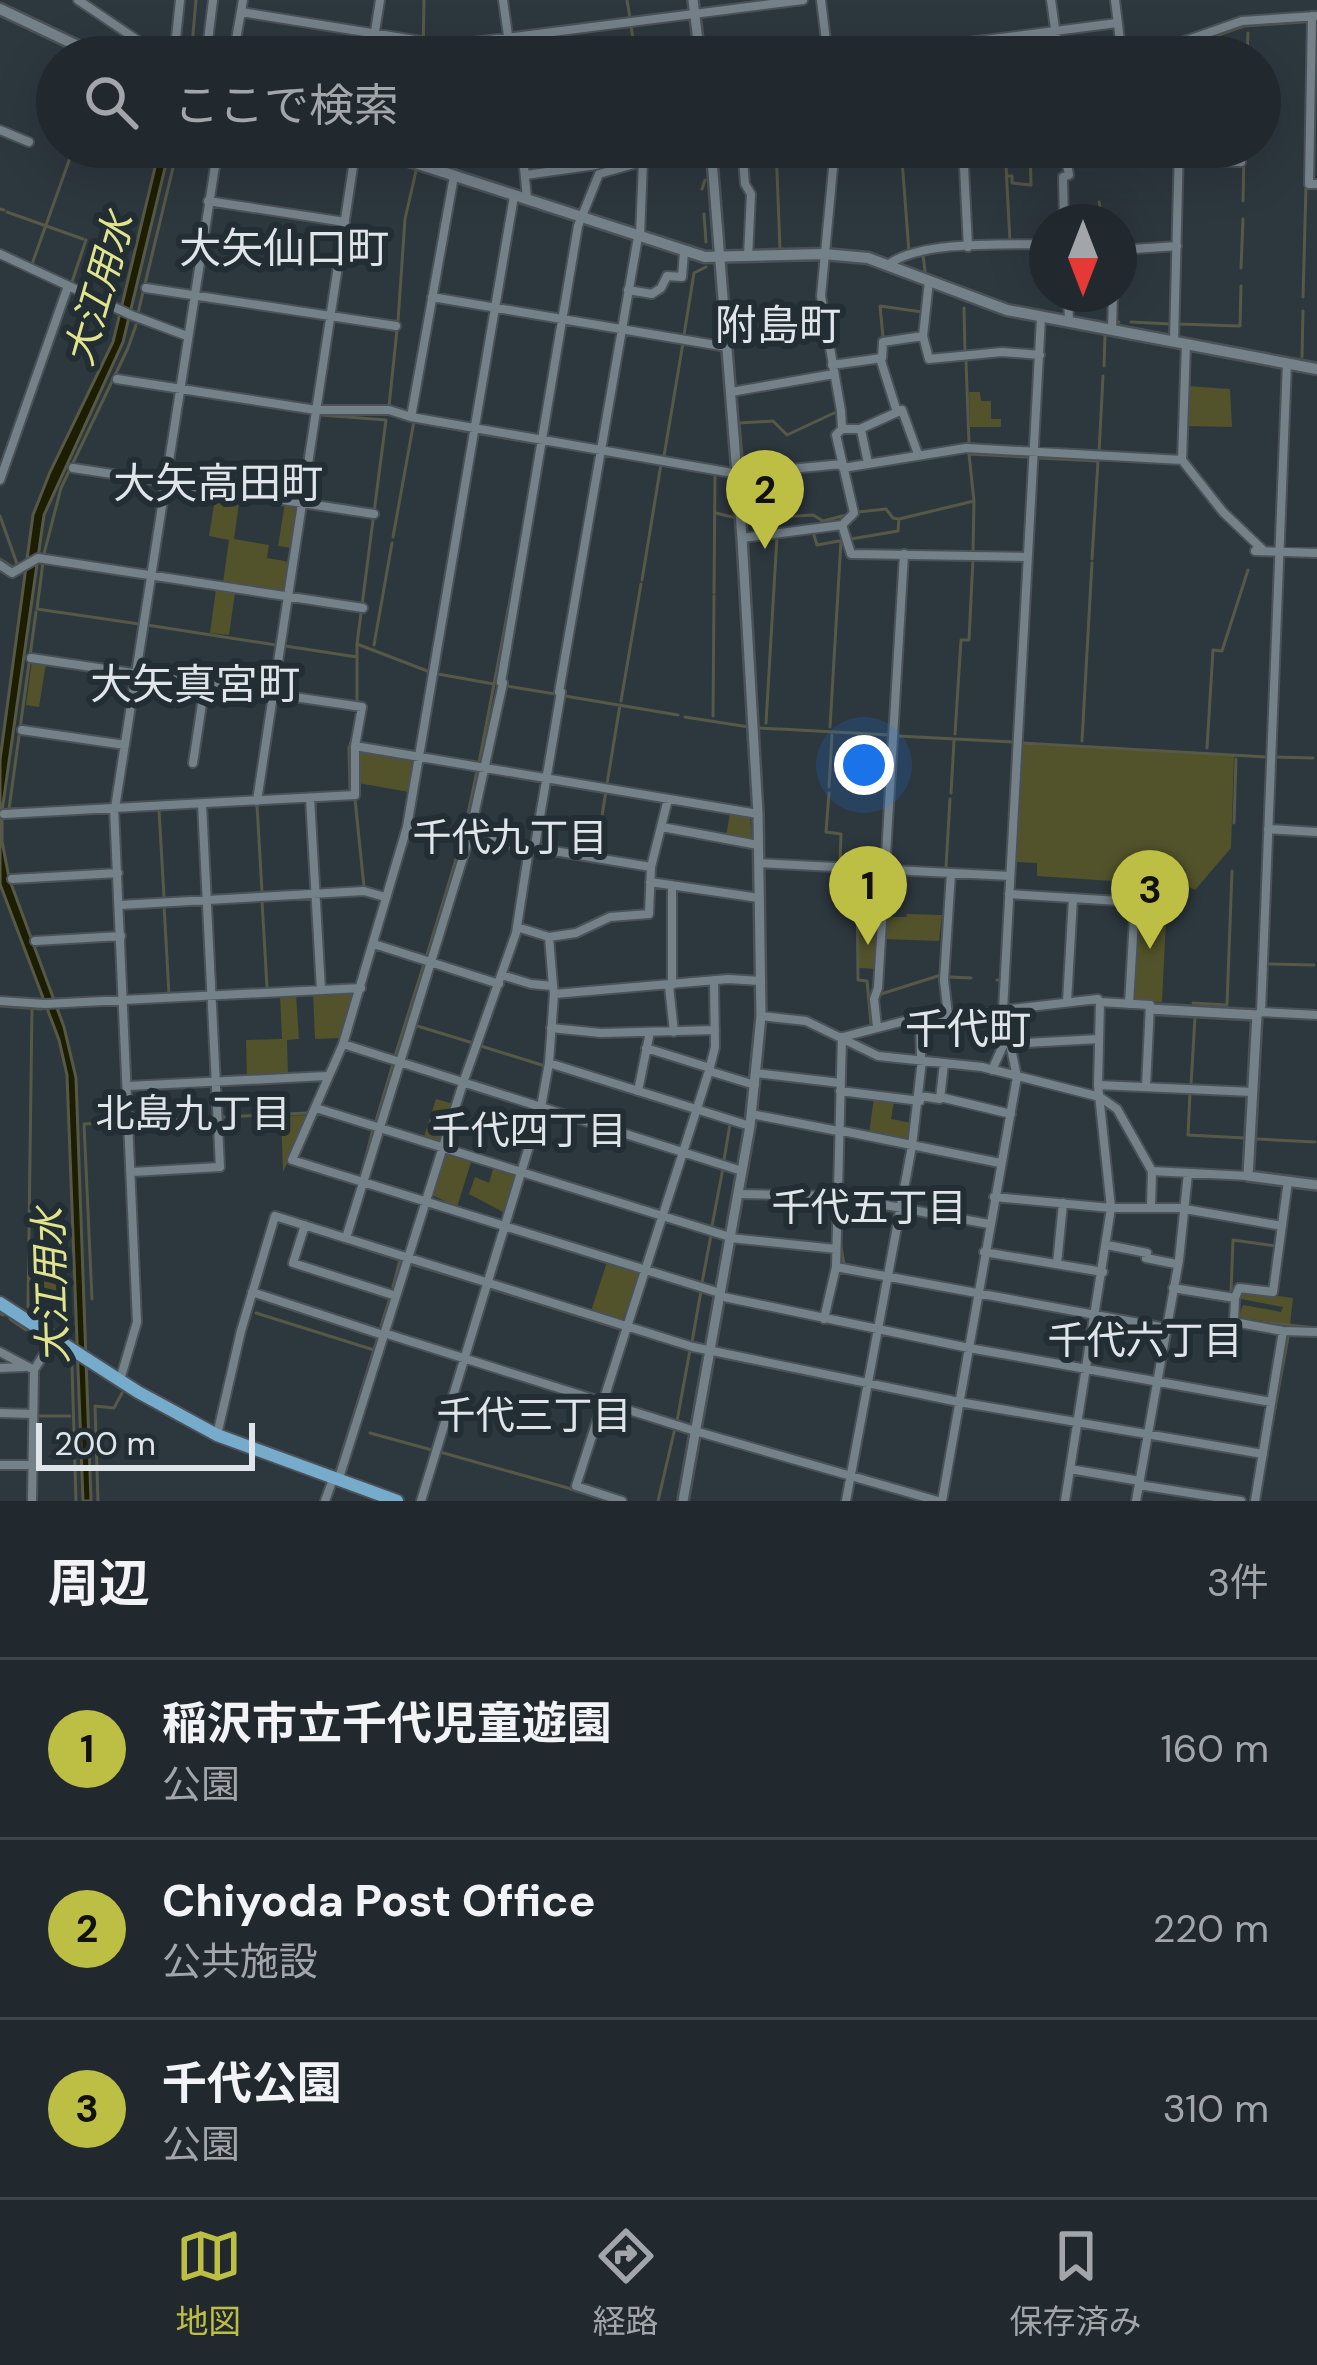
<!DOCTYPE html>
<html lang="ja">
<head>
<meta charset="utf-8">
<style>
  :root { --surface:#22292e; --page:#2a3136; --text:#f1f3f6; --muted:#a2a6aa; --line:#3f454a; --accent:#bcbf43 }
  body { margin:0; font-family:"DM Sans","Noto Sans JP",sans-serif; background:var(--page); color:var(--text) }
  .compass { position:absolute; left:1029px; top:204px; width:108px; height:108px; border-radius:50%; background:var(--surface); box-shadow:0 12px 48px #0002; rotate:180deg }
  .scale { position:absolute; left:36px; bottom:30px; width:219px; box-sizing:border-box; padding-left:12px; border:6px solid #dfe5ea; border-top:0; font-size:33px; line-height:42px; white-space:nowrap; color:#dfe5ea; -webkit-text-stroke:9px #232d34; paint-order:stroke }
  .you { position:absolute; left:864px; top:765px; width:42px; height:42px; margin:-30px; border:9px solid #fff; border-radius:50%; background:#1a73e8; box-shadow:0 0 0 18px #1a73e833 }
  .badge { display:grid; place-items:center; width:78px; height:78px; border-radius:50%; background:var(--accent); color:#111; font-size:39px; font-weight:700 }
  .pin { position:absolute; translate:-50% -99px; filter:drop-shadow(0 3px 6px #0008) }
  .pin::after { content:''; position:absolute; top:63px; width:42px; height:36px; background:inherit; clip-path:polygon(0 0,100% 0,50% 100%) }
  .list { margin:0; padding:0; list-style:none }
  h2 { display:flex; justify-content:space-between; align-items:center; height:156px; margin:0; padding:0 48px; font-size:51px }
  h2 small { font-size:39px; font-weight:400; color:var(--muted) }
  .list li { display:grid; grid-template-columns:78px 1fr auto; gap:36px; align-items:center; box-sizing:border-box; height:180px; padding:0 48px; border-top:3px solid var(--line) }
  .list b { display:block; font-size:45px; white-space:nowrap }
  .list p { margin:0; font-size:39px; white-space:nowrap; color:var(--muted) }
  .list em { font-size:39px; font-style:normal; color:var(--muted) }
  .icon { flex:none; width:66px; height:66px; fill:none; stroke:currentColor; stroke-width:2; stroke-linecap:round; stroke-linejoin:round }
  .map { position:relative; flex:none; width:1317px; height:1501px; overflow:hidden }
  .search { position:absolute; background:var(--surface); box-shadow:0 12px 48px #0002; left:36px; right:36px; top:36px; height:132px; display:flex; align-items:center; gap:30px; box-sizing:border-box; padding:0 42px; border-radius:66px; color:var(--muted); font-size:45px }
  .sheet { height:696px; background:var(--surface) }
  nav { display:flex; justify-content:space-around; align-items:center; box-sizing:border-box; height:168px; border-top:3px solid var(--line); background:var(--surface); font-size:33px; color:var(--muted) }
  nav a { display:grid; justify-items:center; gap:6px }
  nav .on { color:var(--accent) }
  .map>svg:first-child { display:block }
  .green { fill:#52532b }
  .water { fill:#1d1d01; stroke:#575947; stroke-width:3 }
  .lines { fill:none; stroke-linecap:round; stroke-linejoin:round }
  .stream { stroke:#575947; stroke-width:3 }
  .minor-casing { stroke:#4a5258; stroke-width:12 }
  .tertiary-casing { stroke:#4a5258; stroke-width:14 }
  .secondary-casing { stroke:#4a5258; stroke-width:15 }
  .primary-casing { stroke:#4a5258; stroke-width:16 }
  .minor { stroke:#758189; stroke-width:8 }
  .tertiary { stroke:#758189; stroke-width:9 }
  .secondary { stroke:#758189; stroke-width:10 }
  .primary { stroke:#77abcc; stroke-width:12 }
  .labels { text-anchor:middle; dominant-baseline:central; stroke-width:12; stroke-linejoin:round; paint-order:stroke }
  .water-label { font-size:39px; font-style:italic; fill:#e0e48d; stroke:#232d34 }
  .neighbourhood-label { font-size:39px; fill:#dfe5ea; stroke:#232d34 }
  .quarter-label { font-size:42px; fill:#dfe5ea; stroke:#232d34 }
</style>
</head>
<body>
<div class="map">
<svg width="1317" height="1501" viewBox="0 0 1317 1501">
  <rect width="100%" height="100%" fill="#2d373e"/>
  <path class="green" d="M1187,386L1230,389L1232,427L1186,426Z
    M969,392H980L981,401H991V419H1001V427H970Z
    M216,493L240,496L234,539L269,545L267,558L290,562L282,592L223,583L229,540L209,536Z
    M285,503L298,509L292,548L278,546Z
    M216,589L235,592L229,635L210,633Z
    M32,660L46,663L39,707L26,705Z
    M1021,744L1234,756L1231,848L1195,890L1187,886L1037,876V863L1015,862Z
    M361,751L412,759L409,792L358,783L357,753Z
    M730,813L750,816L752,841L726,836Z
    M1138,899L1167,900L1162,1002L1136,1001L1133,997Z
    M907,914L942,915L939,941L884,939L885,917H906Z
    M858,921L879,922L876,969L859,968Z
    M354,991L342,1038L315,1039L313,993Z
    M296,994L299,1039L287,1040L288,1076L247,1078L246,1040L282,1039L280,995Z
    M874,1098L894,1101L891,1119L912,1123L910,1137L905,1140L869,1133Z
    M436,1099L454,1104L443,1139L438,1142L424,1137Z
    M310,1115L283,1172L281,1116Z
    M449,1152L472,1159L457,1207L432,1195L445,1154Z
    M494,1166L514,1172L516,1177L505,1213L469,1194L475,1177L489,1183Z
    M30,1255L67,1256L69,1294L29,1290Z
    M607,1262L638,1272L640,1276L622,1321L591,1311Z
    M1242,1291L1293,1298L1290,1325L1243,1318L1239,1316L1243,1305L1281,1312L1283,1307L1241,1299Z"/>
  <path class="water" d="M160,147H170L123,342L44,515L2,811V841L9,878L64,1027L76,1078L91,1501H83L67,1075L59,1040L0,884V760L33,515L50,472L113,342Z"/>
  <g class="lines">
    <path class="stream" d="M627,0L630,18
      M631,26L636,57
      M865,54L950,43
      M191,57L196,0
      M423,57L424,0
      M844,57L852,56
      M1155,57L1244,26L1317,21
      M1247,57L1248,33
      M456,147V170
      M776,147L780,249
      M901,147L909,252
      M1005,147L1010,242
      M71,154L73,147
      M418,157L420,147
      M1007,176H1012V183L1031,185L1030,147
      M702,189L705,180
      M1243,201L1244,155
      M1099,202L1103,222
      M0,209L4,210
      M580,210L599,169L663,152
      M7,212L83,239
      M704,214L706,242
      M923,255L925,271
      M32,264L70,158
      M1241,268L1243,219
      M72,282L86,240
      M1303,297L1306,187
      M964,308L965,354
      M138,313L178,147
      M398,321L405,219L416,171
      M1116,322H1119
      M1131,322L1171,324
      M1178,324L1240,326L1241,286
      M684,335L694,273L706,267
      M883,337L880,306L922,312L924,287
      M1302,357L1303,311
      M966,361L969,443
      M1104,366L1105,336
      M389,406L397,330
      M321,415L386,420L357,644
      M415,422L469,432
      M480,434L534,443
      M1099,453L1103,376
      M664,456L683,343
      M1039,458L1098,461L1092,559
      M743,468L739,423L773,421L787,435L834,413
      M743,479L744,497
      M744,503L745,519L813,515L823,521L850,514
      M858,512L886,509L893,518L899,519L974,501L969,454L1028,457
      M716,513L736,518
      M0,516L17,564
      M813,532L817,545L839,541
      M393,537L414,421
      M851,539L898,531L899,519
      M973,552L974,501
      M44,554L61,488L128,348L136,325
      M0,559L11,566
      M43,562L37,609L139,624
      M642,580L661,464
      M714,593L715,475
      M36,612L9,809L52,808
      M147,625L276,645
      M374,645L392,543
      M285,646L357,657V644L430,672
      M438,674L494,684
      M507,686L555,694
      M565,696L678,715
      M621,701L641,584
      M357,702V657
      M713,716L714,596
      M685,717L749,727
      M766,723L777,537
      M830,727L841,541
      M758,728L778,729
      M780,729L890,735
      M955,734L961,640H969L973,559
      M898,736L1013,742
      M748,738L750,754
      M1082,741L1092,563
      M1022,743L1267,757
      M1207,748L1213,650L1222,651L1248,570
      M750,756L751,779
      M1274,757L1313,758
      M479,763L517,563
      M607,784L620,705
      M752,784L753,805
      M829,787L832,735
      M350,791L349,748L355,730
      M829,793L826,832L841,834L840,862
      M951,793L954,741
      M330,800L355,799L364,887
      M315,801L316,833
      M257,805L262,892
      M159,810L164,897
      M1234,823L1236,759
      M464,832L477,771
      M596,853L606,791
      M946,867L950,799
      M857,873L858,980L867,981L871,1024
      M262,901L267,987
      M945,910L947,880
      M427,955L462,840
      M1270,964L1314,965
      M949,977L971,978
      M997,980H1001
      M162,994H169L164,905
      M169,994L199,992
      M881,994L941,975
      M1193,1003L1227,1005L1232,871
      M0,1006L42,1009
      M414,1025L473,1043
      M481,1046L545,1066
      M395,1056L424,964
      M554,1069L691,1112
      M845,1082L846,1047
      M1191,1085L1195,1017
      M1190,1092L1188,1135L1245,1138
      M701,1115L744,1128
      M221,1117L308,1113
      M376,1121L393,1064
      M133,1122L213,1118
      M1257,1139L1315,1142
      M724,1160L730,1124
      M361,1176L373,1129
      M1279,1218L1283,1187
      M712,1226L723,1168
      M341,1241L400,1260L393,1287
      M840,1242L844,1264L884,1272
      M414,1265L478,1284
      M899,1275L913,1277
      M702,1283L711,1235
      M492,1289L620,1329
      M701,1291L692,1342L704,1345
      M1231,1292L1233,1240L1275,1246L1277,1232
      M1178,1293L1230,1302
      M92,1299L84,1124L124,1122
      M28,1307L32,1007
      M0,1313L3,1315
      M256,1313L374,1350
      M10,1319L26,1330
      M1250,1321L1316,1328
      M381,1326L389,1301
      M633,1332L690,1350L677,1421
      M719,1357L740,1361
      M744,1362L862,1386
      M72,1366L76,1501
      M876,1389L884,1391
      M895,1393L951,1404
      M37,1416H70
      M0,1417H22
      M1272,1425L1288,1337
      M370,1433L432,1450
      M440,1452L568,1488
      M336,1472L377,1340
      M570,1489L593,1496
      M596,1497L609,1501
      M98,1501L95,1406L114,1408L122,1393
      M658,1501L675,1428"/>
    <defs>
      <path id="minor" d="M78,0L158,54L156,57
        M503,0L511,57
        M821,0L828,57
        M1051,0L1059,57
        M1115,0L1122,57
        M241,12L421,41
        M1312,16L1309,184H1317
        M1178,43L1181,57
        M953,44L1117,23
        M427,48L803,0
        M174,57L180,0
        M206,57L213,0
        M233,57L243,0
        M371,57L380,0
        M1139,57L1242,21L1317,16
        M0,130L29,142
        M522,147L527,199
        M742,147L745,184L751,194L748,257
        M963,147L968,247
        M1064,147L1069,175L1063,177L1064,222
        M1068,162L1143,158L1241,162
        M526,175L596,165L661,147
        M514,196L407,827L343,1044L292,1160L720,1293
        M208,201L345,222
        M640,236L643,161
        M1119,250L1177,246
        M0,254L131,315L187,336
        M889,264C922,240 1006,245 1047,244
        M929,281L923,336L929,359L1002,352L1040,355
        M146,288L396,326
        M628,290L652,294L661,288L667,276L682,277L684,252
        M1068,294L1069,322
        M432,297L727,347
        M1112,330L1113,294
        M1174,340L1179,147
        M726,341L826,331
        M1186,345L1182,460L1223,512L1264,551
        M880,358L897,412
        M832,365L882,358L883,342L923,336
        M117,379L316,410H389L411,417L738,474L842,464
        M731,392L834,374
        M411,417L454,176
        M842,429H860L902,410L918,454
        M861,430L868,463
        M73,468L374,514
        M843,468L966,448L1182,460
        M0,480L68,286
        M842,525L851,554L1028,557
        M742,538L842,525L854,513L836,435L842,429L841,411L821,296L835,147
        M1255,551L1317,553
        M0,565L12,573L38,558L363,608
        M31,658L362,707L355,746
        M501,682L578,226L599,174L695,147
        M559,692L638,237
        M22,730L125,745
        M193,763L205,684
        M310,798L321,990
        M257,801L356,147
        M114,808L137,1322L120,1380
        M115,808L218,147
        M4,814L355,795V746L758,814
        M407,827L651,867L649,914L610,917L576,933L549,937L517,927
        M662,827L758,845
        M1268,829L1317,832
        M535,846L561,692
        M759,863L1010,876
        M651,867L668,799
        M12,879L118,873
        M650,882L759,898
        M1009,894L1135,902L1129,1004
        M120,905L364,891L385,897
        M549,937L553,986
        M35,941L121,936
        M374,944L499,984
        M502,975L531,984L553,986L554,994L728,979L761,981
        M672,985V885
        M669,986L674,1032
        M0,1001L45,1004L361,988
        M1067,1002L1073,898
        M1003,1010L1098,999L1100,1002L1150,1005L1146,1086
        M1261,1012L1317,1015
        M948,1015L944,980L951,873
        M1257,1015L1261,1012L1287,363
        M761,1016L806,1021L878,1056L982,1067L1100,1097L1117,1109L1152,1171L1248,1176
        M920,1017L921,1060
        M877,1027L874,999L878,988L904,554
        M551,1028L601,1033L715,1030
        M842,1037L836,1267L1166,1328
        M843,1037L920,1017L1004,1012
        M343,1044L742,1171
        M1009,1044L1099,1039
        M646,1048L710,1068
        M549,1063L750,1126
        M992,1070L1006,1039
        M709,1071L755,1085
        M756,1073L840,1083
        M1098,1085L1253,1092
        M128,1086L326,1076
        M638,1091L650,1032
        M840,1091L920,1101
        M920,1096L940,1099L944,1063
        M940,1097L1011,1114
        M316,1108L730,1237
        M751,1114L838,1131
        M838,1130L1000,1163
        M132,1172L220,1167L202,804
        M738,1194L836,1196L989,1224
        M994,1197L1111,1208H1185
        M1151,1206L1152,1172
        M1185,1209L1282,1226
        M305,1225L293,1263L396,1296
        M346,1238L469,838L503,683
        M730,1238L836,1249
        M1107,1245L1147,1253L1146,1258L1176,1264
        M984,1252L1103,1272
        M1057,1264L1063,1203
        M1173,1288L1235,1298L1234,1322L1283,1331L1317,1332
        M252,1292L383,1335
        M719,1296L969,1348L1271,1402
        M1235,1298L1239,1288L1273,1292L1288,1181
        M824,1319L836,1267
        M384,1333L695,1431L938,1501
        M0,1352L34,1370
        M0,1368L24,1367
        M0,1413L33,1414
        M217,1435L241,1331L275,1216L693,1347L959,1402L1263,1454
        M0,1465H33
        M1070,1469L1140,1481
        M339,1478L463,1083L516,933L529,849
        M1139,1485L1241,1501
        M32,1501L34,1370L54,1338
        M325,1501L333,1479
        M421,1501L541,1107L549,1063L554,994
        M622,1501L576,1486L709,1071L715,1047L714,980
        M846,1501L912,1146L922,1060
        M942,1501L1017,1077L1003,1010L1041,318
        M1065,1501L1111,1208L1098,1085L1100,1002
        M1136,1501L1179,1260L1188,1173
        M1255,1501L1283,1331"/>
      <path id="tertiary" d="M693,0L700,57
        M1150,1009L1257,1015L1248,1176L1317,1185
        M683,1501L750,1126L761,1016L758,814L742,538L711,147"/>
      <path id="secondary" d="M0,9L101,57
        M366,147L705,257L824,254L868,258L1007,310L1317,369"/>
      <path id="primary" d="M0,1303L138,1392L217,1435L397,1501"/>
    </defs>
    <use href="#minor" class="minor-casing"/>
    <use href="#tertiary" class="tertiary-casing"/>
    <use href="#secondary" class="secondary-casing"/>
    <use href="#primary" class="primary-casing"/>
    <use href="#minor" class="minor"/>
    <use href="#tertiary" class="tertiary"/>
    <use href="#secondary" class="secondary"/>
    <use href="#primary" class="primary"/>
  </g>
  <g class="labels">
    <g class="water-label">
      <text transform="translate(99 289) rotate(-74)">大江用水</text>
      <text transform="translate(51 1286) rotate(-92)">大江用水</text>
    </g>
    <g class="neighbourhood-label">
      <text x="510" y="837">千代九丁目</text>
      <text x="193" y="1113">北島九丁目</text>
      <text x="529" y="1130">千代四丁目</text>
      <text x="869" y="1207">千代五丁目</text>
      <text x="1145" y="1340">千代六丁目</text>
      <text x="534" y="1415">千代三丁目</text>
    </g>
    <g class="quarter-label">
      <text x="284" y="248">大矢仙口町</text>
      <text x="778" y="325">附島町</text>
      <text x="218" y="483">大矢高田町</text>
      <text x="195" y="684">大矢真宮町</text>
      <text x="968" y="1029">千代町</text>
    </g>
  </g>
</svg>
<svg class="compass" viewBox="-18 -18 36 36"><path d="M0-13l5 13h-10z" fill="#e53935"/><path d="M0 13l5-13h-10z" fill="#a2a6aa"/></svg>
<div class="scale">200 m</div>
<div class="you"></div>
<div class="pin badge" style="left:868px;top:945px">1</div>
<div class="pin badge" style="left:765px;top:549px">2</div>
<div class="pin badge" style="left:1150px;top:949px">3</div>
<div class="search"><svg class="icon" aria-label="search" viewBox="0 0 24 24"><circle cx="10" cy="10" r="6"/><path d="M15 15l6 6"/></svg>ここで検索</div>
</div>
<section class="sheet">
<h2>周辺<small>3件</small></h2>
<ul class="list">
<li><span class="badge">1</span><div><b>稲沢市立千代児童遊園</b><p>公園</p></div><em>160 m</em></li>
<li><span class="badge">2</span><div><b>Chiyoda Post Office</b><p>公共施設</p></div><em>220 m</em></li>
<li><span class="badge">3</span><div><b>千代公園</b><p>公園</p></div><em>310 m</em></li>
</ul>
</section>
<nav>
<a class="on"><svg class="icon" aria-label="map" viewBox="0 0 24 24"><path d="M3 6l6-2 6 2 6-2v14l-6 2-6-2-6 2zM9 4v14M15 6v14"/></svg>地図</a>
<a><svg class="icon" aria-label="directions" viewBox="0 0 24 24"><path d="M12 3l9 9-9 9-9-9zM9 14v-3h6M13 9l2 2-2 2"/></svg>経路</a>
<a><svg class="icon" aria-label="saved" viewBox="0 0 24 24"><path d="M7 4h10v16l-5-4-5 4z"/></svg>保存済み</a>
</nav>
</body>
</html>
